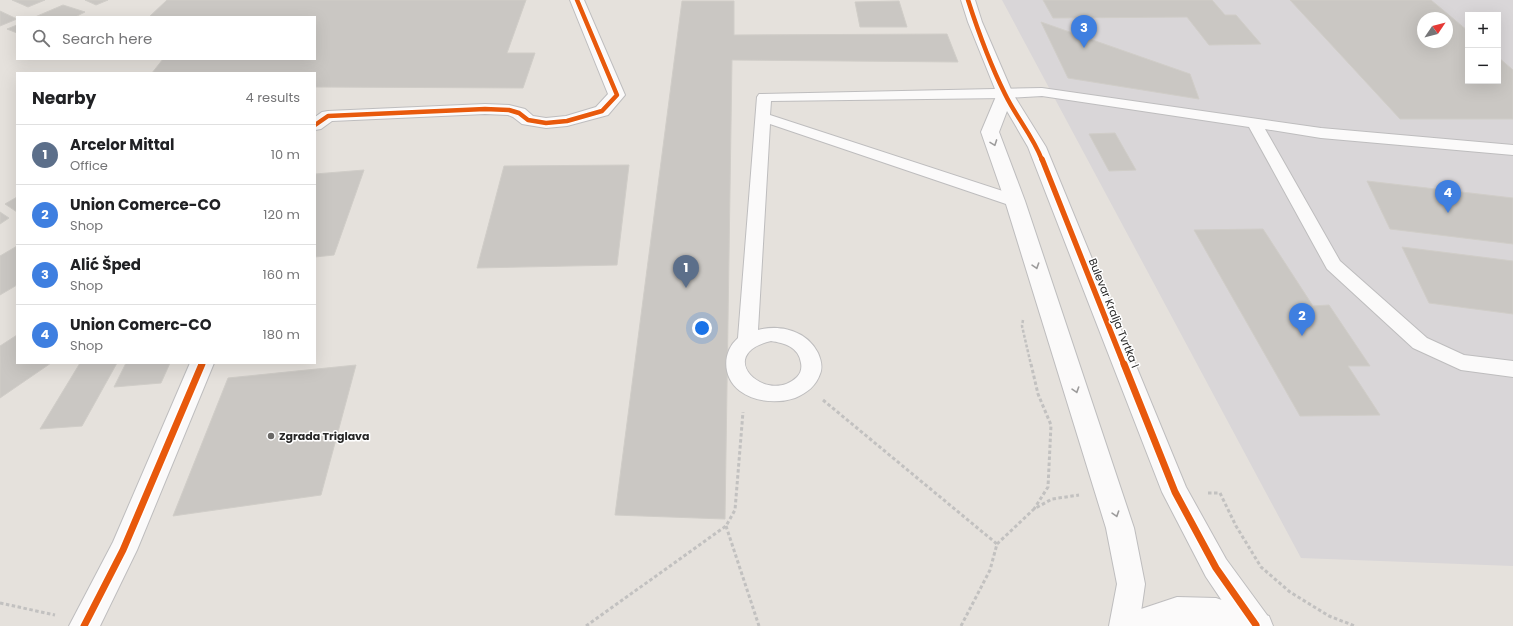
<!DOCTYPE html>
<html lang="en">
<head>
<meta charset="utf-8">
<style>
  :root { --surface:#fff; --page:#f2f2f2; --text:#202124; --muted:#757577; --line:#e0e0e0; --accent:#ea580c }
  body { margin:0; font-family:Poppins,sans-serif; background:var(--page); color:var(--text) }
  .controls { position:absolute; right:12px; top:12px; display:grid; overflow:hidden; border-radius:0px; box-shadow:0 4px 16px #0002 }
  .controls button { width:36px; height:36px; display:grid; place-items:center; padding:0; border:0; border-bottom:1px solid var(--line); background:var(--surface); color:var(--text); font:20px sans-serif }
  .compass { position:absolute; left:1417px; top:12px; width:36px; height:36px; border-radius:50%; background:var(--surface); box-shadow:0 4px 16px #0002; rotate:55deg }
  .you { position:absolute; left:702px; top:328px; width:14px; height:14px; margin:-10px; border:3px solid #fff; border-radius:50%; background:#1a73e8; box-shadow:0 0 0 6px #1a73e833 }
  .badge { display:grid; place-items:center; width:26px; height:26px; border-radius:50%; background:var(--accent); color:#fff; font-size:13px; font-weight:700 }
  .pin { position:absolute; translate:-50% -33px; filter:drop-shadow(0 1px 2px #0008) }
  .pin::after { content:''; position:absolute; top:21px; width:14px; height:12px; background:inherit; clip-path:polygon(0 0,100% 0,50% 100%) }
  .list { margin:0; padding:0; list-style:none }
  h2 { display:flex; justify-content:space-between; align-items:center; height:52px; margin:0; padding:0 16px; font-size:17px }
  h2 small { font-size:13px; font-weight:400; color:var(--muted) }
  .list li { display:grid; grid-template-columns:26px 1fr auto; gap:12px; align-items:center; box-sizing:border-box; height:60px; padding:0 16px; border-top:1px solid var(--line) }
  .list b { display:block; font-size:15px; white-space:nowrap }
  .list p { margin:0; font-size:13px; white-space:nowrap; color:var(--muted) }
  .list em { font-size:13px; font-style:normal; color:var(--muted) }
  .icon { flex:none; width:22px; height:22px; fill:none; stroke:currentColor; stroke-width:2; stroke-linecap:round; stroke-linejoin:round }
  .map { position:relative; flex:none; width:1513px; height:626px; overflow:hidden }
  .search { position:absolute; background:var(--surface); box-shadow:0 4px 16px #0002; left:16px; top:16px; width:300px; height:44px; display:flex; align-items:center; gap:10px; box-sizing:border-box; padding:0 14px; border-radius:0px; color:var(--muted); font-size:15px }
  .panel { position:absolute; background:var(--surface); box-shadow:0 4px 16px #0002; left:16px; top:72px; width:300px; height:292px; border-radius:0px }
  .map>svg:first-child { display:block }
  .industrial { fill:#d9d6d8; fill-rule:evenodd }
  .building { fill:#cac7c3; stroke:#d0cdc8; fill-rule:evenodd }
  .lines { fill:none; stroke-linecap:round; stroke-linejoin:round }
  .service-casing { stroke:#bebdbe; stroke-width:2 }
  .minor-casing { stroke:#bebdbe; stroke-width:2 }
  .secondary-casing { stroke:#bebdbe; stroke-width:2 }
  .path-far1 { stroke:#c2c1c0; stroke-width:2.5; stroke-dasharray:3 2; stroke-linecap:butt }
  .path { stroke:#c2c1c0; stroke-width:3; stroke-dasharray:3.5 2.5; stroke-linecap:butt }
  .service { fill:#fbfafa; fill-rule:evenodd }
  .minor { fill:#fbfafa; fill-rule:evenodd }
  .secondary { fill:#fbfafa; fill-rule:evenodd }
  .cycleway-far2-casing { stroke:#fff; stroke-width:6 }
  .cycleway-far1-casing { stroke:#fff; stroke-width:8 }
  .cycleway-casing { stroke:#fff; stroke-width:10 }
  .cycleway-far2 { stroke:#e8590c; stroke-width:4.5 }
  .cycleway-far1 { stroke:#e8590c; stroke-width:5.5 }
  .cycleway { stroke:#e8590c; stroke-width:7 }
  .oneway { stroke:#9c9b9b }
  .poi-dot { fill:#6a6866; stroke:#fff; stroke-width:1.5 }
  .labels { text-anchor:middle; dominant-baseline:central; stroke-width:3; stroke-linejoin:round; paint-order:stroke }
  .street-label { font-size:11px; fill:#272727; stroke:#fff }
  .poi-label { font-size:11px; font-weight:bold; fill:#272727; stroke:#fff; text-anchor:start }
</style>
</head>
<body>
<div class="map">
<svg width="1513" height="626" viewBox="0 0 1513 626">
  <rect width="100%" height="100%" fill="#e5e1dc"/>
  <path class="industrial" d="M1002,0H1513V566L1301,558ZM1468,15H1498V81H1468ZM1423,18H1447V42H1423Z"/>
  <path class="building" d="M12,0H45L28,7Z
    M85,0H108L96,5Z
    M167,0H526L507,53H535L523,88L315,87V73H152L163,59H315V17H149Z
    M1043,0H1212L1225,15H1236L1261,44L1209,45L1187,17L1053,18Z
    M1290,0H1431L1468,31V81H1498V57L1513,70V119H1400ZM1423,18H1447V42H1423Z
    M682,1H734V35L947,34L958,62L732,60L725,519L615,515Z
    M899,1L907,27H860L855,2Z
    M63,5L85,12L75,17H35Z
    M0,11L17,19L0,26Z
    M1041,22L1190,74L1199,99L1068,78Z
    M17,25V33L7,29Z
    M1115,133L1136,170L1109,171L1089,134Z
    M629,165L617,265L477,268L504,166Z
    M364,170L334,255L315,257V174Z
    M1367,181L1513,198V244L1390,229Z
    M17,197V212L5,204Z
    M0,212L9,218L0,224Z
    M1263,229L1313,306L1329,305L1370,366H1348L1380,415L1300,416L1194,230Z
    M17,246V285L0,295V256Z
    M1402,247L1513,261V314L1429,303Z
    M17,335V363H51L0,398V346Z
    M80,363H117L82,426L40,429Z
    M126,363H170L161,383L114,387Z
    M356,365L321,495L173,516L228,378Z"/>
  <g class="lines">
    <defs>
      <path id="service" d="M1042,88L1321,128L1513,145V155L1321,138L1265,129L1340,261L1427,338L1464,355L1513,361V377L1461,370L1413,348L1327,269L1249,127L1042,96L1005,98L771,101L770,115L1021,197L1023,201L1021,205L1015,206L1009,205L770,124L758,330C781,324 807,331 818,353C821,360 823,367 820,374C816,386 807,393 795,398C777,404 755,402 740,391C722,377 722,352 738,338L757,97L759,94ZM771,341C784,343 799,347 801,363C802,368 801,373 797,377C767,406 712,355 771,341Z"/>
      <path id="minor" d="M570,0H584L625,95L608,115L567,126L546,128L522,124L513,117L508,115L485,114L332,121L321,129L315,130V117L322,112L328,111L485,104L509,105L525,109L533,116L546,118L566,116L596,107L608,94Z
        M961,0H975L982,22L1013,94L1046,147L1186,487L1226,559L1267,615L1270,626H1239L1206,577L1162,492L1028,147L1007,111L999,132L1025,201L1134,528L1145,584L1139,626H1109L1117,584L1106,528L1005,201L981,132L997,94L968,22Z
        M190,363H214L137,550L100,626H69L113,542Z"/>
      <path id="secondary" d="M1177,597L1216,598L1269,616L1273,626H1124L1128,616L1135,611Z"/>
    </defs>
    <use href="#service" class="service-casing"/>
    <use href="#minor" class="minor-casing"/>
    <use href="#secondary" class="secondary-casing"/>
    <path class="path-far1" d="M1023,320L1022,326L1031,365"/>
    <path class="path" d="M1031,364L1038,394L1051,425L1048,487L1034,509
      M823,400L997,544
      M1208,493H1220L1236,526L1261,567L1290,592L1329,616L1355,626
      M726,526L759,626
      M0,603L55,615
      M586,626L726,526L735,510L743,412
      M961,626L990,570L997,544L1034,509L1052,499L1079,495"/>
    <use href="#service" class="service"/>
    <use href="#minor" class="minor"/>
    <use href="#secondary" class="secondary"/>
    <defs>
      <path id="cycleway-far2" d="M968,0C978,31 990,64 1005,94C1016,117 1033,136 1042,160
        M315,125L328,116L485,109L509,110L519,113L528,120L546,123L567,121L602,111L617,95L577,0"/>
      <path id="cycleway-far1" d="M1042,159L1124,365
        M201,365L202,363"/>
      <path id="cycleway" d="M1124,364L1175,492L1216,568L1256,625
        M84,626L123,550L202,364"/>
    </defs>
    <use href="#cycleway-far2" class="cycleway-far2-casing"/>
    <use href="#cycleway-far1" class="cycleway-far1-casing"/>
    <use href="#cycleway" class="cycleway-casing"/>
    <use href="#cycleway-far2" class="cycleway-far2"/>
    <use href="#cycleway-far1" class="cycleway-far1"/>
    <use href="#cycleway" class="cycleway"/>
  </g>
  <defs><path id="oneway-chevron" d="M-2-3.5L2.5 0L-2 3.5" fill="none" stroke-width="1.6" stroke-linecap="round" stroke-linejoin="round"/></defs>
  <g class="oneway">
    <use href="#oneway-chevron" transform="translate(994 143) rotate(70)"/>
    <use href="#oneway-chevron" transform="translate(1036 266) rotate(72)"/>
    <use href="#oneway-chevron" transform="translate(1076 390) rotate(72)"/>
    <use href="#oneway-chevron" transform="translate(1116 514) rotate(72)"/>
  </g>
  <circle class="poi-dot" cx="271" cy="436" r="4"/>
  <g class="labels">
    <g class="street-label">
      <text transform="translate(1114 313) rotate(68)">Bulevar Kralja Tvrtka I</text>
    </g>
    <g class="poi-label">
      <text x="279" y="436">Zgrada Triglava</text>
    </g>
  </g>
</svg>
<div class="controls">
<button>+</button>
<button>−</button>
</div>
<svg class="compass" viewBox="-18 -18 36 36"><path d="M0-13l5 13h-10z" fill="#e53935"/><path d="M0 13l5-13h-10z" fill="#757577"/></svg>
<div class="you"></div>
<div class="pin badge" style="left:686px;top:288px;background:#5c6f8a">1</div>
<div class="pin badge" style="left:1302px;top:336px;background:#3f7fe0">2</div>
<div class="pin badge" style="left:1084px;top:48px;background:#3f7fe0">3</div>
<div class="pin badge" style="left:1448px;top:213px;background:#3f7fe0">4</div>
<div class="search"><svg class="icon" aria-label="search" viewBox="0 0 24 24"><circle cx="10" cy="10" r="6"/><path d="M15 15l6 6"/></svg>Search here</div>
<section class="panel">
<h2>Nearby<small>4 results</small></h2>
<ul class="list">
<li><span class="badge" style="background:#5c6f8a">1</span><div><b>Arcelor Mittal</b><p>Office</p></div><em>10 m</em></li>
<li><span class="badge" style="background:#3f7fe0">2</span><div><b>Union Comerce-CO</b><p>Shop</p></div><em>120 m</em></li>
<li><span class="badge" style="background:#3f7fe0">3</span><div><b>Alić Šped</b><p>Shop</p></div><em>160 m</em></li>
<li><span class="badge" style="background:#3f7fe0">4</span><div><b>Union Comerc-CO</b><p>Shop</p></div><em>180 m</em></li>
</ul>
</section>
</div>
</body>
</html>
